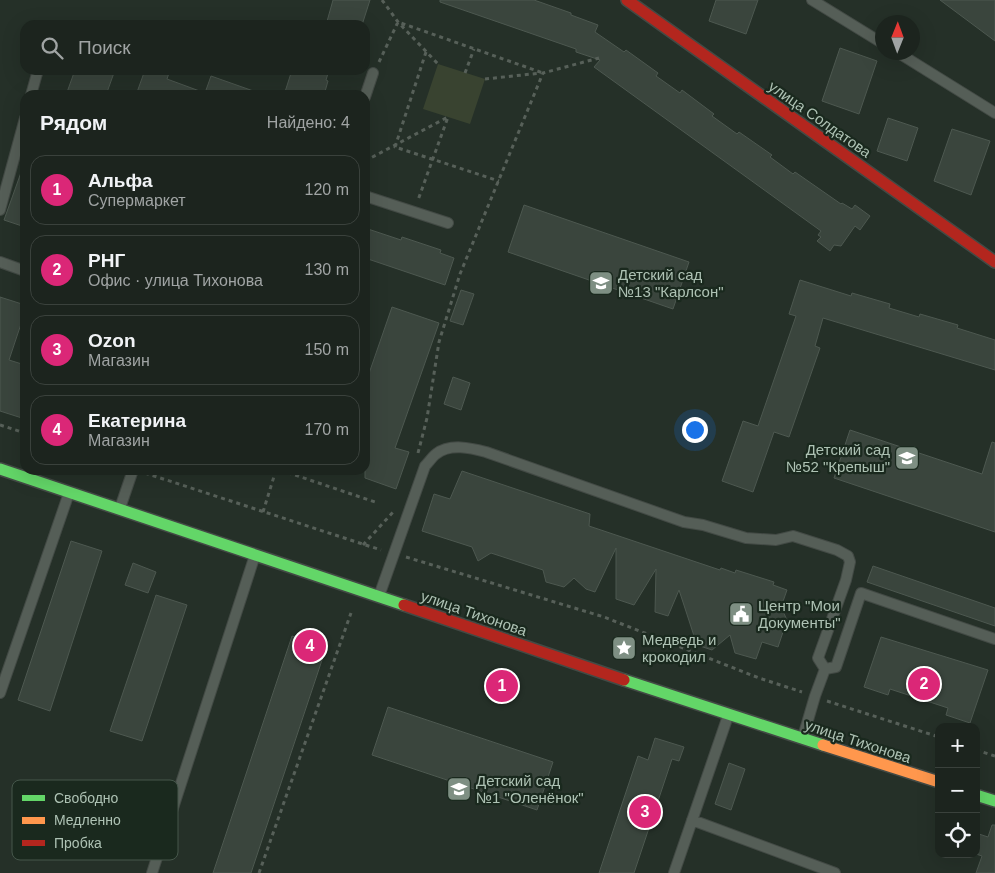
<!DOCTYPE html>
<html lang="ru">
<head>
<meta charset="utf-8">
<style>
  :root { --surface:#1c241e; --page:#252c27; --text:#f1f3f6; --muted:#a0a4a4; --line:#3a413c; --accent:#db2777 }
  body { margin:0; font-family:Arial,sans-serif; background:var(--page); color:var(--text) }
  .controls { position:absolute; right:15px; bottom:15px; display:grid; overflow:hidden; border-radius:10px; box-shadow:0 5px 20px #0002 }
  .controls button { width:45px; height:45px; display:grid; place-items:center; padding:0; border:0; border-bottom:1px solid var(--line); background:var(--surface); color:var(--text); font:25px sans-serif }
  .compass { position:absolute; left:875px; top:15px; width:45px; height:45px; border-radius:50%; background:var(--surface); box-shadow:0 5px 20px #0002; rotate:1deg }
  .you { position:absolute; left:694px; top:429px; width:18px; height:18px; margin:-12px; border:4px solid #fff; border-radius:50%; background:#1a73e8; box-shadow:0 0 0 8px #1a73e833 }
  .badge { display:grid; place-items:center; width:32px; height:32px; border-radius:50%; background:var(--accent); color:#fff; font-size:16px; font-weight:700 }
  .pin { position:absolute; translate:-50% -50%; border:2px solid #fff; box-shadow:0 1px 5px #0006 }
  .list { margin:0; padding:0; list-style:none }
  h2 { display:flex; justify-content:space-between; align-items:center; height:65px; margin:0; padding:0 20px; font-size:21px }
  h2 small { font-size:16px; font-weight:400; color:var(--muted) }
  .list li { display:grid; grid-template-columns:32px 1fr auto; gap:15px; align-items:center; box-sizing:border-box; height:70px; margin:0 10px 10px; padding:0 10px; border:1px solid var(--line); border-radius:15px }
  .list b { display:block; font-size:19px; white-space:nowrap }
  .list p { margin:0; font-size:16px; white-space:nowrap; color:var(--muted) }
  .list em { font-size:16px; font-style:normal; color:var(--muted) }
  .icon { flex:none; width:28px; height:28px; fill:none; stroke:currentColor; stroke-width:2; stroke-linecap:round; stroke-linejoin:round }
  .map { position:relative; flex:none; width:995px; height:873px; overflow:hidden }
  .search { position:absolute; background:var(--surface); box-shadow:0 5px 20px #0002; left:20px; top:20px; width:350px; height:55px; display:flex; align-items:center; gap:12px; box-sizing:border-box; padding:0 18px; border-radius:15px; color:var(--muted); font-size:19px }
  .panel { position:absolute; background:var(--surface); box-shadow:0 5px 20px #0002; left:20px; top:90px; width:350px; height:385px; border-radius:15px }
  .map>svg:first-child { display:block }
  .green { fill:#394330 }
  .building { fill:#3a453d; stroke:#4d5850 }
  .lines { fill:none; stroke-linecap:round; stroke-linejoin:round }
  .lane-casing { stroke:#434a45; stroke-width:12 }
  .fast-casing { stroke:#434a45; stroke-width:14 }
  .slow-casing { stroke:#434a45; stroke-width:14 }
  .jam-casing { stroke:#434a45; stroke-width:14 }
  .path { stroke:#576059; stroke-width:3; stroke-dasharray:4 4; stroke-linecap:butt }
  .lane { stroke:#555e57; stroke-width:10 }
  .fast { stroke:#63d668; stroke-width:11 }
  .slow { stroke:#ff974d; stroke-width:11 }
  .jam { stroke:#b3261e; stroke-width:11 }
  .labels { text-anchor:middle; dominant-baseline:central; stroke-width:4.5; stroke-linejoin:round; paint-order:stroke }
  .street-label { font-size:15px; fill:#aec2b4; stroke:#1a291e }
  .poi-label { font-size:15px; fill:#aec2b4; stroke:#1a291e; text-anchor:start }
  .key { fill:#1a291e; stroke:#46574b; stroke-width:1 }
  .key-label { font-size:14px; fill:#aec2b4 }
</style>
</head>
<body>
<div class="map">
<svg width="995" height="873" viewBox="0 0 995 873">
  <rect width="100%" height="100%" fill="#253028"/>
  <path class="green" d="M438,64L485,79L470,124L423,109Z"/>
  <path class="building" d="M333,0H370L362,25H326Z
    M440,0H534L571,13V15L598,25L595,32L624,52L626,50L658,73L656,76L680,93L682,90L714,114L712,116L737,134L739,132L772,155L770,157L793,174L795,172L841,204L842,203L852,209L855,205L870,216L860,230L855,226L841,246L834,245L830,251L817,241L821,237L818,235L821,231L594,67L600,60L576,52V49L440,2Z
    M716,0H758L746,34L709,21Z
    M940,0H995V41Z
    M840,48L877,61L859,114L822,101Z
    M75,70H115L106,95H66Z
    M145,70H170L167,79L205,93L211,76L259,93V95H136Z
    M292,70H329L326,80L328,81L324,95H284Z
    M888,118L918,128L907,161L877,151Z
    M952,129L990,141L971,195L934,181Z
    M23,167L25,168V227L4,220Z
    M524,205L689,262L673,309L508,252Z
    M365,228L401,240L402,237L441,250L440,253L454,258L445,285L365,258Z
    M800,280L851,296L852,293L890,304L889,308L919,317L920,314L958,325L957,328L995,340V370L823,318L815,346L820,348L789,437L774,432L753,492L722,481L743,421L758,426L796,316L789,314Z
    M461,290L474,294L463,325L450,321Z
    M0,297L25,305V312L9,360L25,365V419L0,411Z
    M392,307L439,323L395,448L409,452L396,489L365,478V385Z
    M453,377L470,383L461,410L444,404Z
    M850,430L982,474L992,442L995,443V532L834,478Z
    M462,471L590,514L589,526L720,570L721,568L735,573L736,570L774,582L773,585L787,590L781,607L787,620L778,647L762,642L756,659L735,653L730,635L712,650L697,645L679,590L668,616L655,612L656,569L634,605L616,599V548L595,592L586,589L574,578L564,587L546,582L543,570L491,553L478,561L472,547L422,531L434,494L450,499Z
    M71,541L102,551L50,711L18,700Z
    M133,563L156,572L148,593L125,585Z
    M873,566L995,608V626L867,582Z
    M156,595L187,605L142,741L110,731Z
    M292,636L326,648L251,873H213Z
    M881,637L988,670L970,723L946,715L948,708L890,689L888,695L864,687Z
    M388,707L553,762L537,810L372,755Z
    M655,738L684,747L679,761L672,759L634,873H599L638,756L648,760Z
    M729,763L745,769L731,810L715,804Z
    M992,825H995V873H976L982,856L976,854V833L988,837Z"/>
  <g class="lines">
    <defs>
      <path id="lane" d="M812,0L882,43
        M897,52L995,113
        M31,95L38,70
        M365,97L373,73
        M365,196L448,223
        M0,210L25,118
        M0,262L25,271
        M120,508L133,470
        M379,596L425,466C429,462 432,457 436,454C450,443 471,448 486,452L684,522L703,525L746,538L776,540L793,536L837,550L848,556L850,562L846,580L818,658L825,669L815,696L803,737
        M825,669L836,667L861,593L995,639
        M0,693L69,493
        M692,820L835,873
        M152,873L255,555
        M674,873L728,716"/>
      <path id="fast" d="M0,469L404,605
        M624,680L823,745
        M976,795L995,801"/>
      <path id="slow" d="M823,745L939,782"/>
      <path id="jam" d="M627,0L995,262
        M404,605L624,680"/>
    </defs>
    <use href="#lane" class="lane-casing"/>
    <use href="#fast" class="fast-casing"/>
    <use href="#slow" class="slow-casing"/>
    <use href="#jam" class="jam-casing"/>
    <path class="path" d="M382,0L398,22L438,64
      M426,52L395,147L499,181
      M379,62L398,22L543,73
      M465,73L474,49
      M485,79L541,73
      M365,161L448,117L418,200
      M0,425L25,433
      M418,453L427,418L439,342L460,274L543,73L599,58
      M280,470L375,502
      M145,473L381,550
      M263,512L276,470
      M363,545L394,511
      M406,557L604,617L759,678L802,692
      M827,701L939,737
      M976,750L995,756
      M259,873L351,613"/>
    <use href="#lane" class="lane"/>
    <use href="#fast" class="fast"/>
    <use href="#slow" class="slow"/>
    <use href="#jam" class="jam"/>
  </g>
  <defs>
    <symbol id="school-square" viewBox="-11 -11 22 22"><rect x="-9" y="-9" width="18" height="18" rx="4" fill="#7e8f83" stroke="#1a291e"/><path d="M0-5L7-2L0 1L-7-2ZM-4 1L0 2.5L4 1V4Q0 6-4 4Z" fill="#fff"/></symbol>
    <symbol id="civic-square" viewBox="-11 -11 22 22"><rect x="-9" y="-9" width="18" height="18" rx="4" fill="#7e8f83" stroke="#1a291e"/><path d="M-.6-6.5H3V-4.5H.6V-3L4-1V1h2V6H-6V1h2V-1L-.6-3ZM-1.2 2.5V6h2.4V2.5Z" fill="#fff"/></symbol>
    <symbol id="sight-square" viewBox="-11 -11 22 22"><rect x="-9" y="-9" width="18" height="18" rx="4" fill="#7e8f83" stroke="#1a291e"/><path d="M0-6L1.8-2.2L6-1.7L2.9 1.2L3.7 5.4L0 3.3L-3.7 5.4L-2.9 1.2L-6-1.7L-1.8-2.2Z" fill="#fff"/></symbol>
  </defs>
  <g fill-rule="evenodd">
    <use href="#school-square" x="587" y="269" width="28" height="28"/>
    <use href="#school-square" x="893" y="444" width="28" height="28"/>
    <use href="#civic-square" x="727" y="600" width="28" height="28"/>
    <use href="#sight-square" x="610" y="634" width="28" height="28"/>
    <use href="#school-square" x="445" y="775" width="28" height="28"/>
  </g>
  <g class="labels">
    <g class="street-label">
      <text transform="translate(820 119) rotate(35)">улица Солдатова</text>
      <text transform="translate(474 613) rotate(19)">улица Тихонова</text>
      <text transform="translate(858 741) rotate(18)">улица Тихонова</text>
    </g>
    <g class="poi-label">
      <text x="618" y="274">Детский сад<tspan x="618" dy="17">№13 "Карлсон"</tspan></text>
      <text x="890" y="449" text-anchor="end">Детский сад<tspan x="890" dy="17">№52 "Крепыш"</tspan></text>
      <text x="758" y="605">Центр "Мои<tspan x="758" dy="17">Документы"</tspan></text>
      <text x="642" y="639">Медведь и<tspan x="642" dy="17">крокодил</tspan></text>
      <text x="476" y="780">Детский сад<tspan x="476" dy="17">№1 "Оленёнок"</tspan></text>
    </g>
  </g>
  <rect x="12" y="780" width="166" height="80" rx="8" class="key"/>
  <rect x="22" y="795" width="23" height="6" fill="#63d668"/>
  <rect x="22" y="817" width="23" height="7" fill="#ff974d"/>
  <rect x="22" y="840" width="23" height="6" fill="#b3261e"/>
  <g class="key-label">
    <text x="54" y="803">Свободно</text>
    <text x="54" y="825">Медленно</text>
    <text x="54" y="848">Пробка</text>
  </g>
</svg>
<div class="controls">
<button>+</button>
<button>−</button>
<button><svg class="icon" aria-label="locate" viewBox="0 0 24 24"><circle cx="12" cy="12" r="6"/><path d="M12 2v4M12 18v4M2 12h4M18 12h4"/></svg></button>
</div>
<svg class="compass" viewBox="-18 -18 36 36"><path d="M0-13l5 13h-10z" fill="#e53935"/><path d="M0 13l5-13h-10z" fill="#a0a4a4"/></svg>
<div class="you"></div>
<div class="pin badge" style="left:502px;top:686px">1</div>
<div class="pin badge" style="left:924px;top:684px">2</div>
<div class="pin badge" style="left:645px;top:812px">3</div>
<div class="pin badge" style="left:310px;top:646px">4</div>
<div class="search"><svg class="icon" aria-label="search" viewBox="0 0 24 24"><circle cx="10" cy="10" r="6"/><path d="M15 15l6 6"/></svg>Поиск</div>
<section class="panel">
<h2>Рядом<small>Найдено: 4</small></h2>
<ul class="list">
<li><span class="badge">1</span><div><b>Альфа</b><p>Супермаркет</p></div><em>120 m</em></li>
<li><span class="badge">2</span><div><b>РНГ</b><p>Офис · улица Тихонова</p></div><em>130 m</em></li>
<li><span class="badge">3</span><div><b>Ozon</b><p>Магазин</p></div><em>150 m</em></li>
<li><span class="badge">4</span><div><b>Екатерина</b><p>Магазин</p></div><em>170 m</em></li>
</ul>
</section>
</div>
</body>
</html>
